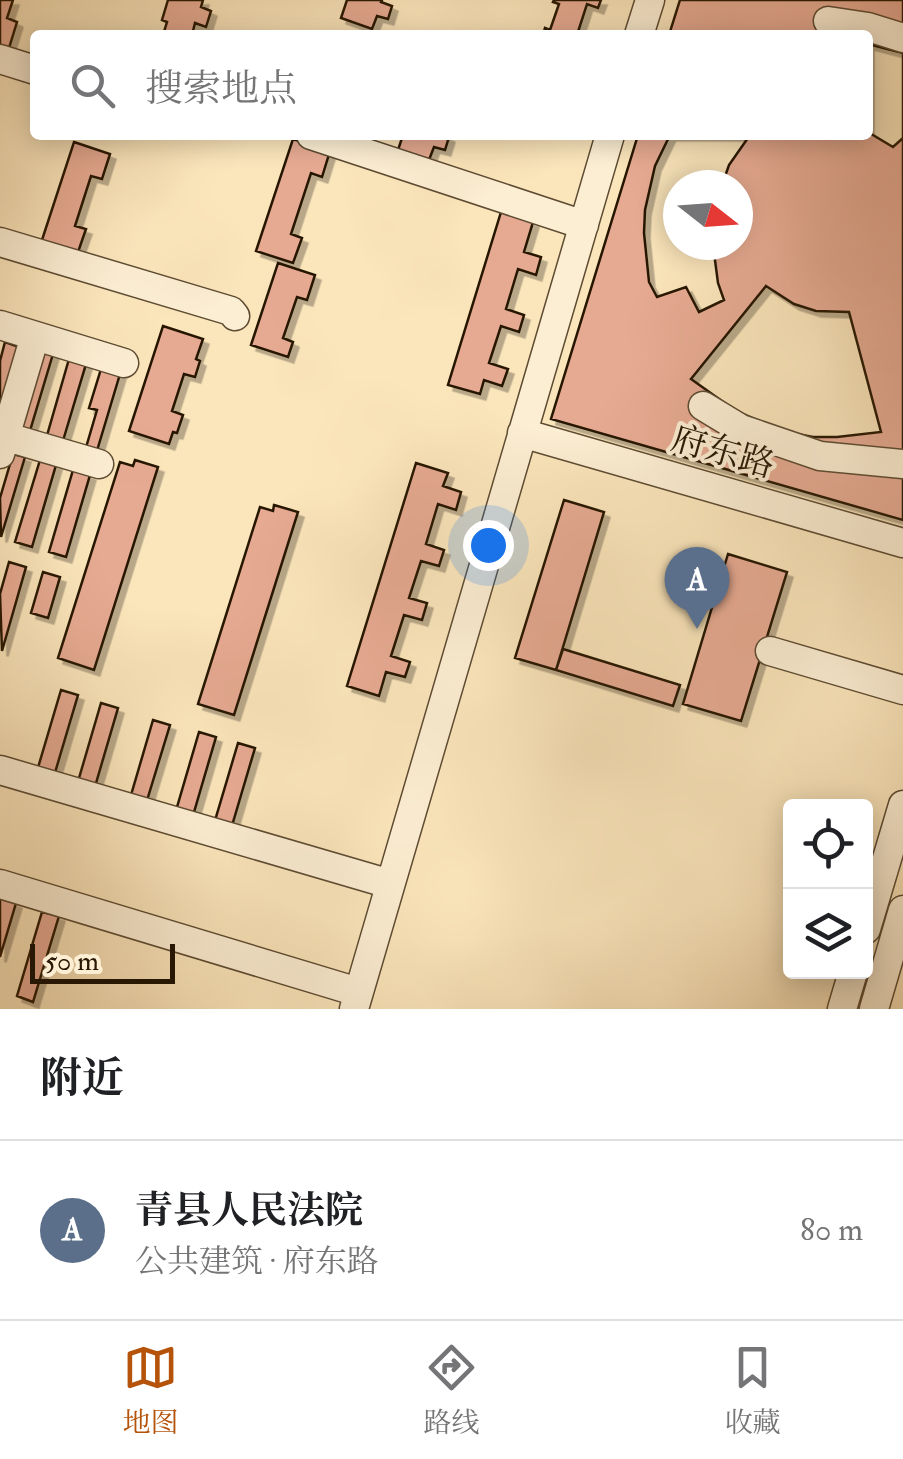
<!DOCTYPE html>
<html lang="zh">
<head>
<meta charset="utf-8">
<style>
  :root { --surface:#fff; --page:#f6f6f6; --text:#202124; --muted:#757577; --line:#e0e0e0; --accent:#b45309 }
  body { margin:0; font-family:"IM FELL Double Pica","Noto Serif SC",serif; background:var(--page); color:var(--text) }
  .controls { position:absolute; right:30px; bottom:30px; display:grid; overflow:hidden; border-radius:10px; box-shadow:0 5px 25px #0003 }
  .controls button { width:90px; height:90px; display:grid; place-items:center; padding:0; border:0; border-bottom:2px solid var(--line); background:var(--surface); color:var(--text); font:50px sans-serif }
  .compass { position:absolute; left:663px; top:170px; width:90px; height:90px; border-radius:50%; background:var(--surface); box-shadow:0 5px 25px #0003; rotate:107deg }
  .scale { position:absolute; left:30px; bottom:25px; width:145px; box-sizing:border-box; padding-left:10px; border:5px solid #281804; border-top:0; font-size:28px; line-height:35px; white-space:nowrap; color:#281804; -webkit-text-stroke:8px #fceed3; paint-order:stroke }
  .you { position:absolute; left:488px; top:545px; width:35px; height:35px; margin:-25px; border:8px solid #fff; border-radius:50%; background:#1a73e8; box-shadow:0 0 0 15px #1a73e833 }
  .badge { display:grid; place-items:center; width:65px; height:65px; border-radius:50%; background:var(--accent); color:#fff; font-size:32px; font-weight:700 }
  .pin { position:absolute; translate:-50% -82px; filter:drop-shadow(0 2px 5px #0008) }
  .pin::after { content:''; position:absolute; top:52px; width:35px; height:30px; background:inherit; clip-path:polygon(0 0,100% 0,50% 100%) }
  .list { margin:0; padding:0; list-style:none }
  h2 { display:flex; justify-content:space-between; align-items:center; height:130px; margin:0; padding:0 40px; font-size:42px }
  h2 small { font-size:32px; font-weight:400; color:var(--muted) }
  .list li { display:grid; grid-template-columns:65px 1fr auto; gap:30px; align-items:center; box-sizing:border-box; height:180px; padding:0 40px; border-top:2px solid var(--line) }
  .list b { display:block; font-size:38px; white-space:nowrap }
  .list p { margin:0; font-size:32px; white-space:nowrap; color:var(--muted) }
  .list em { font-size:32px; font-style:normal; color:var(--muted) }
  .icon { flex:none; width:55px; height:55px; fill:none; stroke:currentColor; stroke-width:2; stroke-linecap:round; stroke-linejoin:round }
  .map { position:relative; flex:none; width:903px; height:1009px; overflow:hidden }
  .search { position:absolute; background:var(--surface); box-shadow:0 5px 25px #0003; left:30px; right:30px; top:30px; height:110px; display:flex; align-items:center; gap:25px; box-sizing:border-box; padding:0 35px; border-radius:10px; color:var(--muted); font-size:38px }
  .sheet { height:310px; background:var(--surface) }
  nav { display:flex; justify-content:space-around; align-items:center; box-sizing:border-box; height:140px; border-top:2px solid var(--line); background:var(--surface); font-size:28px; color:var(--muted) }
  nav a { display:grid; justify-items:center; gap:5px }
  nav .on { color:var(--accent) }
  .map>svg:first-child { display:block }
  .building { fill:#e6aa92; stroke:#281804; stroke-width:2.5; fill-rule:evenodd; filter:url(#shadow) }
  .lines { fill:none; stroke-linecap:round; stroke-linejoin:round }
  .minor-casing { stroke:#5d4b32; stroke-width:31 }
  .minor { stroke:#fceed3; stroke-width:28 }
  .labels { text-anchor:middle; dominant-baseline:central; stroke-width:8; stroke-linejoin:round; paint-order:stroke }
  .street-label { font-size:35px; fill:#281804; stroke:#fceed3 }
</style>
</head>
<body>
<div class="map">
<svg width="903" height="1009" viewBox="0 0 903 1009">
  <defs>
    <filter id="shadow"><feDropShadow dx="5.5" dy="5.5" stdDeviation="0" flood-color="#0004"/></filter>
  </defs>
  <rect width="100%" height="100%" fill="#fbe5bb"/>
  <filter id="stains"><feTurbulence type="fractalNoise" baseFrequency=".002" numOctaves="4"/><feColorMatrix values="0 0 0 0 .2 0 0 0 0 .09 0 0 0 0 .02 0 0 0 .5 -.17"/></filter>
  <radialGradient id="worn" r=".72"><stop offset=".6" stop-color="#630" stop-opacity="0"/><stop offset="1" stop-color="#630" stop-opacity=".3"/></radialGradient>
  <path class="building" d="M0,0H13L7,18L17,22L9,48L0,45Z
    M168,0H203L201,7L211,11L206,27L195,23L192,35H163L167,22L162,20Z
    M347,0H382L381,2L392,6L388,19L377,16L372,29L341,18Z
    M554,0H601L598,8L587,4L577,35H543L545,28L550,30L559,4L553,2Z
    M680,0H903V520L551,419L638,135H868V35H669ZM678,185H738V245H678Z
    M868,44L903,53V138L893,147L868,132Z
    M403,135H444L449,137L445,150L434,147L429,160L398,150Z
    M670,135H750L729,165L722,185H678V245H713L718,283L724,300L699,312L686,287L657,297L649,282L644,233L645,210L655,166Z
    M293,139L330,151L322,177L311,173L291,234L302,238L293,263L256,251Z
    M74,142L110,154L102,179L91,176L75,226L86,229L77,255L41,243Z
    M501,212L533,222L524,252L541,257L536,275L518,269L506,309L524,315L519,332L501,326L489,363L508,369L502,386L484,380L480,394L448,385Z
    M278,263L315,275L307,300L297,297L283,338L293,342L288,357L251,345Z
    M766,286L794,304L816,311L849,312L881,432L837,437H813L782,431L736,411L691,379Z
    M163,326L203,339L196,359L200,361L195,377L184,374L172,411L183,415L177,433L173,432L169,444L129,431Z
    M5,342L22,348L0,422V361Z
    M41,351L53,354L29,434L18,430Z
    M69,359L86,364L62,444L46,439Z
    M101,369L120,374L96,454L85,451L97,410L89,408Z
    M13,454L25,457L1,537L0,498Z
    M40,460L56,465L32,547L15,542Z
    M135,460L158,467L94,670L58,658L120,462L133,466Z
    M416,463L448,473L443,486L461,492L456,510L438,504L426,544L444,550L439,566L421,561L409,598L427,603L422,620L404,615L391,656L410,662L405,677L386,672L379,696L347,686Z
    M73,470L90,475L66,557L49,552Z
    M564,500L604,512L556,670L515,658Z
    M274,505L298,512L234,715L198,704L260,507L273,511Z
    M728,554L787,572L741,721L683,704Z
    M9,562L26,567L2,651L0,594Z
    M43,572L60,577L48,618L31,613Z
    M563,649L680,685L673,706L556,670Z
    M61,690L78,695L54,776L37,771Z
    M101,703L118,708L94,790L77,785Z
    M153,720L170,725L145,807L129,802Z
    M199,732L216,737L192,819L175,814Z
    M238,743L255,748L231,829L214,824Z
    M0,898L16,903L0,957Z
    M42,912L59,916L33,1002L17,996Z"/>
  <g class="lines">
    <defs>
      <path id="minor" d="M828,21L868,27L903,38
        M639,35L650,0
        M0,59L35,70
        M311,135L584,225
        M0,242L231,311L235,316
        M0,325L124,363
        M703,406L741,429L820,456L903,464
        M522,433L903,543
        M0,435L99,464
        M0,454L35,336
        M770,651L903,690
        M0,770L390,884
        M0,884L358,992
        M866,929L903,805
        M354,1009L610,135
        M842,1009L853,972
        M874,1009L903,910"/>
    </defs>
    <use href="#minor" class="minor-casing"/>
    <use href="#minor" class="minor"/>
  </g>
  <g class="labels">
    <g class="street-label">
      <text transform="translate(723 452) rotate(16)">府东路</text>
    </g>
  </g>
  <rect width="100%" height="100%" filter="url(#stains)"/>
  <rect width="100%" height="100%" fill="url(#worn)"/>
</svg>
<div class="controls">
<button><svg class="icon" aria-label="locate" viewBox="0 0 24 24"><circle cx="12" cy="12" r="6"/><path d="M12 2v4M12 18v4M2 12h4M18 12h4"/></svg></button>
<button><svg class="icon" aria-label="layers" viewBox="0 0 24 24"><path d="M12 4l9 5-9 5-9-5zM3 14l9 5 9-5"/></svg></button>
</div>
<svg class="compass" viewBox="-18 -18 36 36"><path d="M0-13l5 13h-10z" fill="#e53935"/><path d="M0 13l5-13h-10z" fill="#757577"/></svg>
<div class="scale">50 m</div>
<div class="you"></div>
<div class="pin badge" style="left:697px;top:629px;background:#5c6f8a">A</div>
<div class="search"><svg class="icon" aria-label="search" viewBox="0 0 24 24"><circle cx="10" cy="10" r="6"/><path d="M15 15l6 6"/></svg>搜索地点</div>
</div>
<section class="sheet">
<h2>附近<small></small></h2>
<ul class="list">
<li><span class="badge" style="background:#5c6f8a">A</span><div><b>青县人民法院</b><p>公共建筑 · 府东路</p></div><em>80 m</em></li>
</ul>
</section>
<nav>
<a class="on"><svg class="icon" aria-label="map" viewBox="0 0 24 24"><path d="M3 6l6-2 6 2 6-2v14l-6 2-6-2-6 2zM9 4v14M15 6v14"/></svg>地图</a>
<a><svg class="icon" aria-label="directions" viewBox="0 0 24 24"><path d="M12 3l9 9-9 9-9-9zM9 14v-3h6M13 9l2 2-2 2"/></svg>路线</a>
<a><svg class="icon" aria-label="saved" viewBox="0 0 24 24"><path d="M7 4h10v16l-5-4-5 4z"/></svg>收藏</a>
</nav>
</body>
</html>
